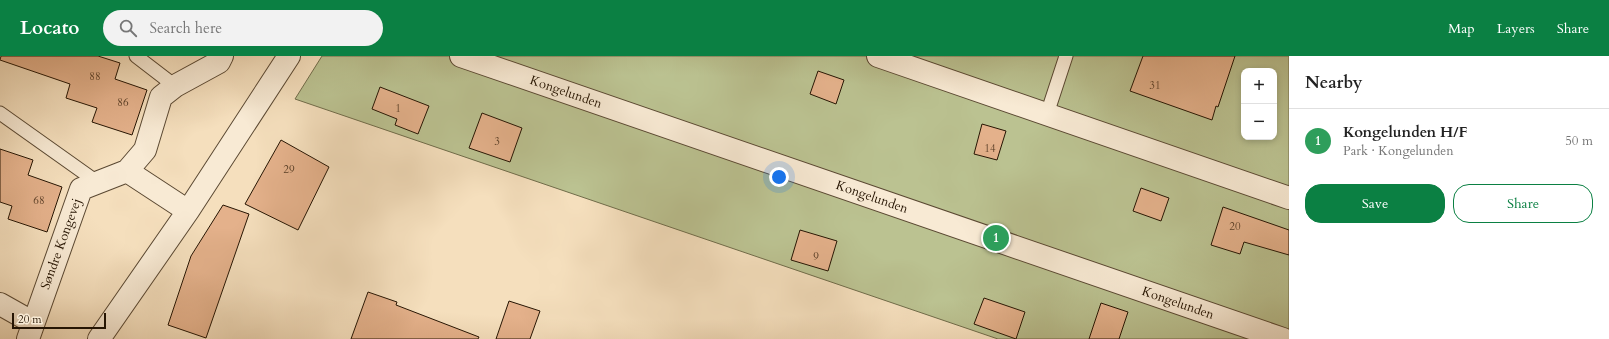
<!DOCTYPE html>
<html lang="en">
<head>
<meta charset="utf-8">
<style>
  :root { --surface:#fff; --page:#f2f2f2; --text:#222; --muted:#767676; --line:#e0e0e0; --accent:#0b8043 }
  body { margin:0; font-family:Cardo,serif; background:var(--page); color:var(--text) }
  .controls { position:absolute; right:12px; top:12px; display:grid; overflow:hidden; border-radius:8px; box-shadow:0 2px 6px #0003 }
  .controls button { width:36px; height:36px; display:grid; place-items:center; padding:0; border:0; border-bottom:1px solid var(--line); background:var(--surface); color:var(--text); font:20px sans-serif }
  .scale { position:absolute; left:12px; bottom:10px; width:94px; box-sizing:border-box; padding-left:4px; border:2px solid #261503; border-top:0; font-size:11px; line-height:14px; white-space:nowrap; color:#261503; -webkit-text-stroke:3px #f8ead4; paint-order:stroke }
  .you { position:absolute; left:779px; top:121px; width:14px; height:14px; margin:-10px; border:3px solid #fff; border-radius:50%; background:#1a73e8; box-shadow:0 0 0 6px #1a73e833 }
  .badge { display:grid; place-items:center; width:26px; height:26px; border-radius:50%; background:var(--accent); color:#fff; font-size:13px; font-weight:700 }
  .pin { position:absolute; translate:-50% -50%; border:2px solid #fff; box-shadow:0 1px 4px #0006 }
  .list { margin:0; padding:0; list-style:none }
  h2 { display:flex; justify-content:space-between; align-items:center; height:52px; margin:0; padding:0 16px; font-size:17px }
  h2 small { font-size:13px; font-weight:400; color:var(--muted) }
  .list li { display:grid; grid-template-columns:26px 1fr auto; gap:12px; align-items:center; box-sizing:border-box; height:64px; padding:0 16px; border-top:1px solid var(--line) }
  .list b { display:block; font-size:15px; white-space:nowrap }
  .list p { margin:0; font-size:13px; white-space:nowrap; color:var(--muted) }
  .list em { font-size:13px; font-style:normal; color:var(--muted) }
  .actions { display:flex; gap:8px; padding:12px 16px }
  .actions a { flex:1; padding:9px 0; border:1px solid var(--accent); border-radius:16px; text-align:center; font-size:14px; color:var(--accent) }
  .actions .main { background:var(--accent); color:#fff }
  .icon { flex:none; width:22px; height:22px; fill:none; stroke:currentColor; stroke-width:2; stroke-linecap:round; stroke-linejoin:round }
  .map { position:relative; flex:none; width:1289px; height:283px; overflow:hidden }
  header { display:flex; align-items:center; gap:24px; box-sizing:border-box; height:56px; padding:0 20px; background:var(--accent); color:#fff }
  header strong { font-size:19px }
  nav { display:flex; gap:22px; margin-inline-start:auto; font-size:14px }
  .search { width:280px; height:36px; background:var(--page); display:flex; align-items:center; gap:10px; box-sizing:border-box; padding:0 14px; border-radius:22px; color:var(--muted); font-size:15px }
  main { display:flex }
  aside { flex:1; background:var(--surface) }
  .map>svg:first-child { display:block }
  .green { fill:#bbc291; stroke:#706c4a; fill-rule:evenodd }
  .building { fill:#e4b18b; stroke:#261503 }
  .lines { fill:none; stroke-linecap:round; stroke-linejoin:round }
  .lane-casing { stroke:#5a4832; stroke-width:15 }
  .street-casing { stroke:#5a4832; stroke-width:24 }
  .lane { stroke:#f8ead4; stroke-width:13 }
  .street { stroke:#f8ead4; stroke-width:22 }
  .labels { text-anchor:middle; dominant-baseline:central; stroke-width:3; stroke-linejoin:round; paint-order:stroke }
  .number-label { font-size:11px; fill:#563c25 }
  .street-label { font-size:13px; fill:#261503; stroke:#f8ead4 }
</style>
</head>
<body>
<header>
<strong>Locato</strong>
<div class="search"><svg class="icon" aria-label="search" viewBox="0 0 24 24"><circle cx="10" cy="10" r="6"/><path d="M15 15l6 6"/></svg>Search here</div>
<nav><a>Map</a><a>Layers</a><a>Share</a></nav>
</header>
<main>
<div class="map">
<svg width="1289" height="283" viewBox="0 0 1289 283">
  <rect width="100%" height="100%" fill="#f5dfbd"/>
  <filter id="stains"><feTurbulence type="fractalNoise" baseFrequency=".005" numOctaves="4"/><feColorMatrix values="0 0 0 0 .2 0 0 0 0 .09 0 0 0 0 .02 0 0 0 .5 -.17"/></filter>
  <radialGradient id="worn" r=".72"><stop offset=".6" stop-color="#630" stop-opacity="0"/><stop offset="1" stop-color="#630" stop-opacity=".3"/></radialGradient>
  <path class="green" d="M322,0H1289V283H998L295,43ZM1244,15H1274V81H1244Z"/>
  <path class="building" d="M1,0H98L120,7L115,23L147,34L132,79L92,66L97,52L66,42L70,28L0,4Z
    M1143,0H1235L1218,51L1216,50L1212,64L1130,35Z
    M818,15L844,24L836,48L810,38Z
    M380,31L429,50L418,78L395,69L397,63L372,53Z
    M482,57L522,72L510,106L469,92Z
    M982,68L1006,75L997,104L974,98Z
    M281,84L329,111L298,174L245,148Z
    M0,93L33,104L28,119L62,131L47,176L8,163L12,150L0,146Z
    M1141,132L1169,142L1161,165L1133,155Z
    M223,149L249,158L206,282L168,269L191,200Z
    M1223,151L1289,174V199L1244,186L1240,198L1211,189Z
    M800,174L837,185L828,215L791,204Z
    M368,236L397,246L396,249L479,281L478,283H351Z
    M984,242L1025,256L1016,283L974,268Z
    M509,245L540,255L530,283H496Z
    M1101,247L1128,256L1119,283H1089Z"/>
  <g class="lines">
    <defs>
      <path id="lane" d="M136,0L175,30
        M0,57L97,126
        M1047,58L1066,0"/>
      <path id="street" d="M461,0L1283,283
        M878,0L1289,142
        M127,115L188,155
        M0,248L32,266
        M28,283L81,133L127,115L145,94L161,41L175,30L219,6L222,0
        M99,283L188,155L289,0"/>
    </defs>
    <use href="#lane" class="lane-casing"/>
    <use href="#street" class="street-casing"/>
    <use href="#lane" class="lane"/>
    <use href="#street" class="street"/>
  </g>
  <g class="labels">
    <g class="number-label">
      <text x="95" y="20">88</text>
      <text x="1155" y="29">31</text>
      <text x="123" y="46">86</text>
      <text x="398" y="52">1</text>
      <text x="497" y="85">3</text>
      <text x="990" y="92">14</text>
      <text x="289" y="113">29</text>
      <text x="39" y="144">68</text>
      <text x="1235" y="170">20</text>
      <text x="816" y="200">9</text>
    </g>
    <g class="street-label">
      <text transform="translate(566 36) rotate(19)">Kongelunden</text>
      <text transform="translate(872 141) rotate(19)">Kongelunden</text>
      <text transform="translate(61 188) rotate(-70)">Søndre Kongevej</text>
      <text transform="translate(1178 247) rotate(19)">Kongelunden</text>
    </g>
  </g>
  <rect width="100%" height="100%" filter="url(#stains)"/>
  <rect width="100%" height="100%" fill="url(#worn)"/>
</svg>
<div class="controls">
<button>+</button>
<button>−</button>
</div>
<div class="scale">20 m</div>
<div class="you"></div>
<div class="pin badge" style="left:996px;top:182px;background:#2e9e5b">1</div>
</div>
<aside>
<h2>Nearby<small></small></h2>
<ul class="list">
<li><span class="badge" style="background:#2e9e5b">1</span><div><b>Kongelunden H/F</b><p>Park · Kongelunden</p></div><em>50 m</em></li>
</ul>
<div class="actions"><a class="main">Save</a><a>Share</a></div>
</aside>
</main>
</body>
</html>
